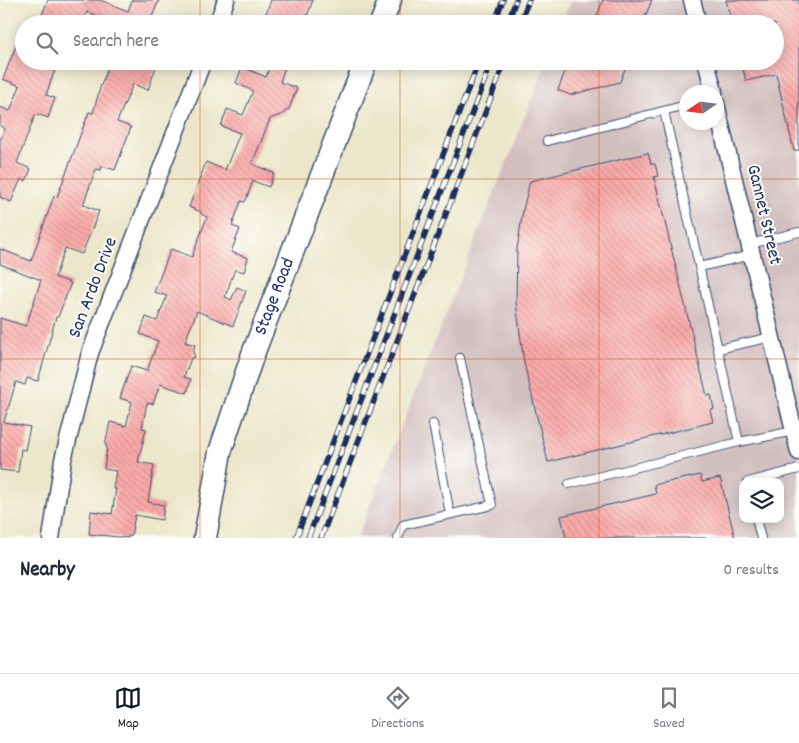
<!DOCTYPE html>
<html lang="en">
<head>
<meta charset="utf-8">
<style>
  :root { --surface:#fff; --page:#f6f6f7; --text:#1f2937; --muted:#747a83; --line:#e0e1e3; --accent:#111827 }
  body { margin:0; font-family:Dekko,sans-serif; background:var(--page); color:var(--text) }
  .controls { position:absolute; right:15px; bottom:15px; display:grid; overflow:hidden; border-radius:10px; box-shadow:0 2px 12px #0003 }
  .controls button { width:45px; height:45px; display:grid; place-items:center; padding:0; border:0; border-bottom:1px solid var(--line); background:var(--surface); color:var(--text); font:25px sans-serif }
  .compass { position:absolute; left:679px; top:85px; width:45px; height:45px; border-radius:50%; background:var(--surface); box-shadow:0 2px 12px #0003; rotate:257deg }
  .list { margin:0; padding:0; list-style:none }
  h2 { display:flex; justify-content:space-between; align-items:center; height:65px; margin:0; padding:0 20px; font-size:21px }
  h2 small { font-size:16px; font-weight:400; color:var(--muted) }
  .icon { flex:none; width:28px; height:28px; fill:none; stroke:currentColor; stroke-width:2; stroke-linecap:round; stroke-linejoin:round }
  .map { position:relative; flex:none; width:799px; height:538px; overflow:hidden }
  .search { position:absolute; background:var(--surface); box-shadow:0 2px 12px #0003; left:15px; right:15px; top:15px; height:55px; display:flex; align-items:center; gap:12px; box-sizing:border-box; padding:0 18px; border-radius:28px; color:var(--muted); font-size:19px }
  .sheet { height:135px; background:var(--surface) }
  nav { display:flex; justify-content:space-around; align-items:center; box-sizing:border-box; height:70px; border-top:1px solid var(--line); background:var(--surface); font-size:14px; color:var(--muted) }
  nav a { display:grid; justify-items:center; gap:2px }
  nav .on { color:var(--accent) }
  .map>svg:first-child { display:block }
  .industrial { fill:#d2bfc0; fill-rule:evenodd }
  .building { fill:url(#building-back-hatch) }
  .lines { fill:none; stroke-linecap:round; stroke-linejoin:round }
  .lane-casing { stroke:#3a4b6e; stroke-width:10 }
  .street-casing { stroke:#3a4b6e; stroke-width:19 }
  .secondary-casing { stroke:#3a4b6e; stroke-width:25 }
  .lane { stroke:#fff; stroke-width:8 }
  .street { stroke:#fff; stroke-width:16 }
  .secondary { stroke:#fff; stroke-width:22 }
  .rail-casing { stroke:#1b2f5e; stroke-width:5.5 }
  .rail { stroke:#fdfcf7; stroke-width:4; stroke-dasharray:11; stroke-linecap:butt }
  .grid { fill:none; stroke:#de5710; stroke-width:1; stroke-opacity:0.55 }
  .labels { text-anchor:middle; dominant-baseline:central; stroke-width:4; stroke-linejoin:round; paint-order:stroke }
  .street-label { font-size:19px; fill:#1b2f5e; stroke:#fdfcf7 }
</style>
</head>
<body>
<div class="map">
<svg width="799" height="538" viewBox="0 0 799 538">
  <defs>
    <pattern id="building-back-hatch" width="6" height="6" patternUnits="userSpaceOnUse" patternTransform="scale(1.25)"><rect width="6" height="6" fill="#fbaaa9"/><path d="M-1 5l2 2M0 0l6 6M5-1l2 2" fill="none" stroke="#ca8b8d"/></pattern>
  </defs>
  <rect width="100%" height="100%" fill="#fdfcf7"/>
  <filter id="ink" filterUnits="userSpaceOnUse"><feTurbulence type="fractalNoise" baseFrequency=".02" numOctaves="2"/><feDisplacementMap in="SourceGraphic" scale="10" xChannelSelector="R" yChannelSelector="G"/><feConvolveMatrix kernelMatrix="1 2 1 2 8 2 1 2 1" color-interpolation-filters="sRGB"/></filter>
  <filter id="wash" filterUnits="userSpaceOnUse"><feTurbulence type="fractalNoise" baseFrequency=".0096" numOctaves="4" result="noise"/><feDisplacementMap in="SourceGraphic" scale="20" xChannelSelector="R" yChannelSelector="G"/><feGaussianBlur stdDeviation="1.12" result="paint"/><feColorMatrix in="noise" values="0 0 0 0 0 0 0 0 0 0 0 0 0 0 0 0 0 1.4 0 .05"/><feComposite in="paint" operator="in"/></filter>
  <g filter="url(#wash)">
    <rect width="100%" height="100%" fill="#ece7cb"/>
    <path class="industrial" d="M571,0H799V538H357L547,61H775V24H561ZM686,92H716V122H686ZM743,482H780V519H743Z"/>
    <g id="blocks">
      <path class="building" d="M48,0H100L128,11L132,0H159L151,19L159,22V24H120L87,12L83,24H38Z
        M271,0H313L304,24H262Z
        M603,0H652L642,24H594Z
        M726,0H799V150L794,151L776,74L746,81L741,61H775V24H732Z
        M23,28L24,61H58L47,92L46,95L55,98L48,118L38,114V116L35,115L17,163L31,169L26,181L21,179L11,202L0,197V141L5,128L0,126V107L10,111L20,86L3,79Z
        M110,61H158L148,90L133,84L117,122L131,127L115,170L102,166L101,170L96,169L83,205L99,211L82,254L65,248L55,277L71,283L58,317H56L38,381L27,378L25,385L16,382L4,422L30,427L25,450L21,449L18,472L0,470V318L26,326L41,280L0,264V249L31,261L54,196L57,197L89,112L93,113L100,88Z
        M272,61H287L280,82L297,88L289,109L285,111V113L270,119L252,164L274,173L269,187L253,181L245,202L241,201L232,226L240,229L231,252L248,258L244,272L235,269L225,297L231,300L237,287L246,291L233,326L197,311L185,342L195,345L193,352L195,357L191,358L184,377L191,379L187,393L160,384L153,404L147,403L142,428L146,429L138,462L154,465L148,502L164,505L162,520L135,515L131,536H128V538L89,534L91,511L112,514L116,489H113L116,471L104,469L107,446L105,445L110,422L126,426L132,402L120,398L131,366L147,371L158,341L140,334L146,317L157,321L166,298L167,296L154,292L171,249L192,257L207,217L201,214V212L189,207L206,162L225,170L240,133L221,126L227,109L243,115L253,91L236,83L242,67L266,77Z
        M569,61H628L620,82L570,95L558,90Z
        M648,153L651,164H655L658,176L654,177L707,396L711,395L714,409L710,410L713,422L548,462L524,363L516,302L517,249L523,210L530,181Z
        M700,475L702,482L720,478L735,538H566L561,516L656,494L654,485Z"/>
    </g>
  </g>
  <g filter="url(#ink)">
    <use href="#blocks" fill-opacity="0" stroke="#3a4b6e" stroke-width="1"/>
    <g class="lines">
      <defs>
        <path id="lane" d="M664,111L739,442L794,431
          M547,141L686,105
          M750,244L799,232
          M699,267L752,255
          M718,349L772,337
          M433,424L450,514
          M748,482L799,469
          M569,484L739,442
          M756,519L761,538
          M398,538L403,525L492,505L460,358"/>
        <path id="street" d="M692,0L698,24
          M217,24L226,0
          M706,61L714,92
          M716,104L799,452
          M51,538L63,460L90,353L203,61"/>
        <g id="secondary">
          <path d="M381,24L390,0"/>
          <path id="s1" d="M205,538L220,452L253,354L366,61"/>
        </g>
      </defs>
      <use href="#lane" class="lane-casing"/>
      <use href="#street" class="street-casing"/>
      <use href="#secondary" class="secondary-casing"/>
      <use href="#lane" class="lane"/>
      <use href="#street" class="street"/>
      <use href="#secondary" class="secondary"/>
      <defs>
        <path id="rail" d="M494,24L503,0
          M507,24L516,0
          M519,24L529,0
          M296,538L479,61
          M308,538L492,61
          M321,538L505,61"/>
      </defs>
      <use href="#rail" class="rail-casing"/>
      <use href="#rail" class="rail"/>
    </g>
  </g>
  <path class="grid" d="M200,0V24M400,0V24M599,0V24M200,61V538M400,61V538M599,61V538M0,179H799M0,359H799"/>
  <g class="labels">
    <g class="street-label">
      <text transform="translate(763 215) rotate(77)">Gannet Street</text>
      <text transform="translate(94 288) rotate(-69)">San Ardo Drive</text>
      <text stroke="none"><textPath href="#s1" startOffset="252">Stage Road</textPath></text>
    </g>
  </g>
</svg>
<div class="controls">
<button><svg class="icon" aria-label="layers" viewBox="0 0 24 24"><path d="M12 4l9 5-9 5-9-5zM3 14l9 5 9-5"/></svg></button>
</div>
<svg class="compass" viewBox="-18 -18 36 36"><path d="M0-13l5 13h-10z" fill="#e53935"/><path d="M0 13l5-13h-10z" fill="#747a83"/></svg>
<div class="search"><svg class="icon" aria-label="search" viewBox="0 0 24 24"><circle cx="10" cy="10" r="6"/><path d="M15 15l6 6"/></svg>Search here</div>
</div>
<section class="sheet">
<h2>Nearby<small>0 results</small></h2>
<ul class="list">
</ul>
</section>
<nav>
<a class="on"><svg class="icon" aria-label="map" viewBox="0 0 24 24"><path d="M3 6l6-2 6 2 6-2v14l-6 2-6-2-6 2zM9 4v14M15 6v14"/></svg>Map</a>
<a><svg class="icon" aria-label="directions" viewBox="0 0 24 24"><path d="M12 3l9 9-9 9-9-9zM9 14v-3h6M13 9l2 2-2 2"/></svg>Directions</a>
<a><svg class="icon" aria-label="saved" viewBox="0 0 24 24"><path d="M7 4h10v16l-5-4-5 4z"/></svg>Saved</a>
</nav>
</body>
</html>
